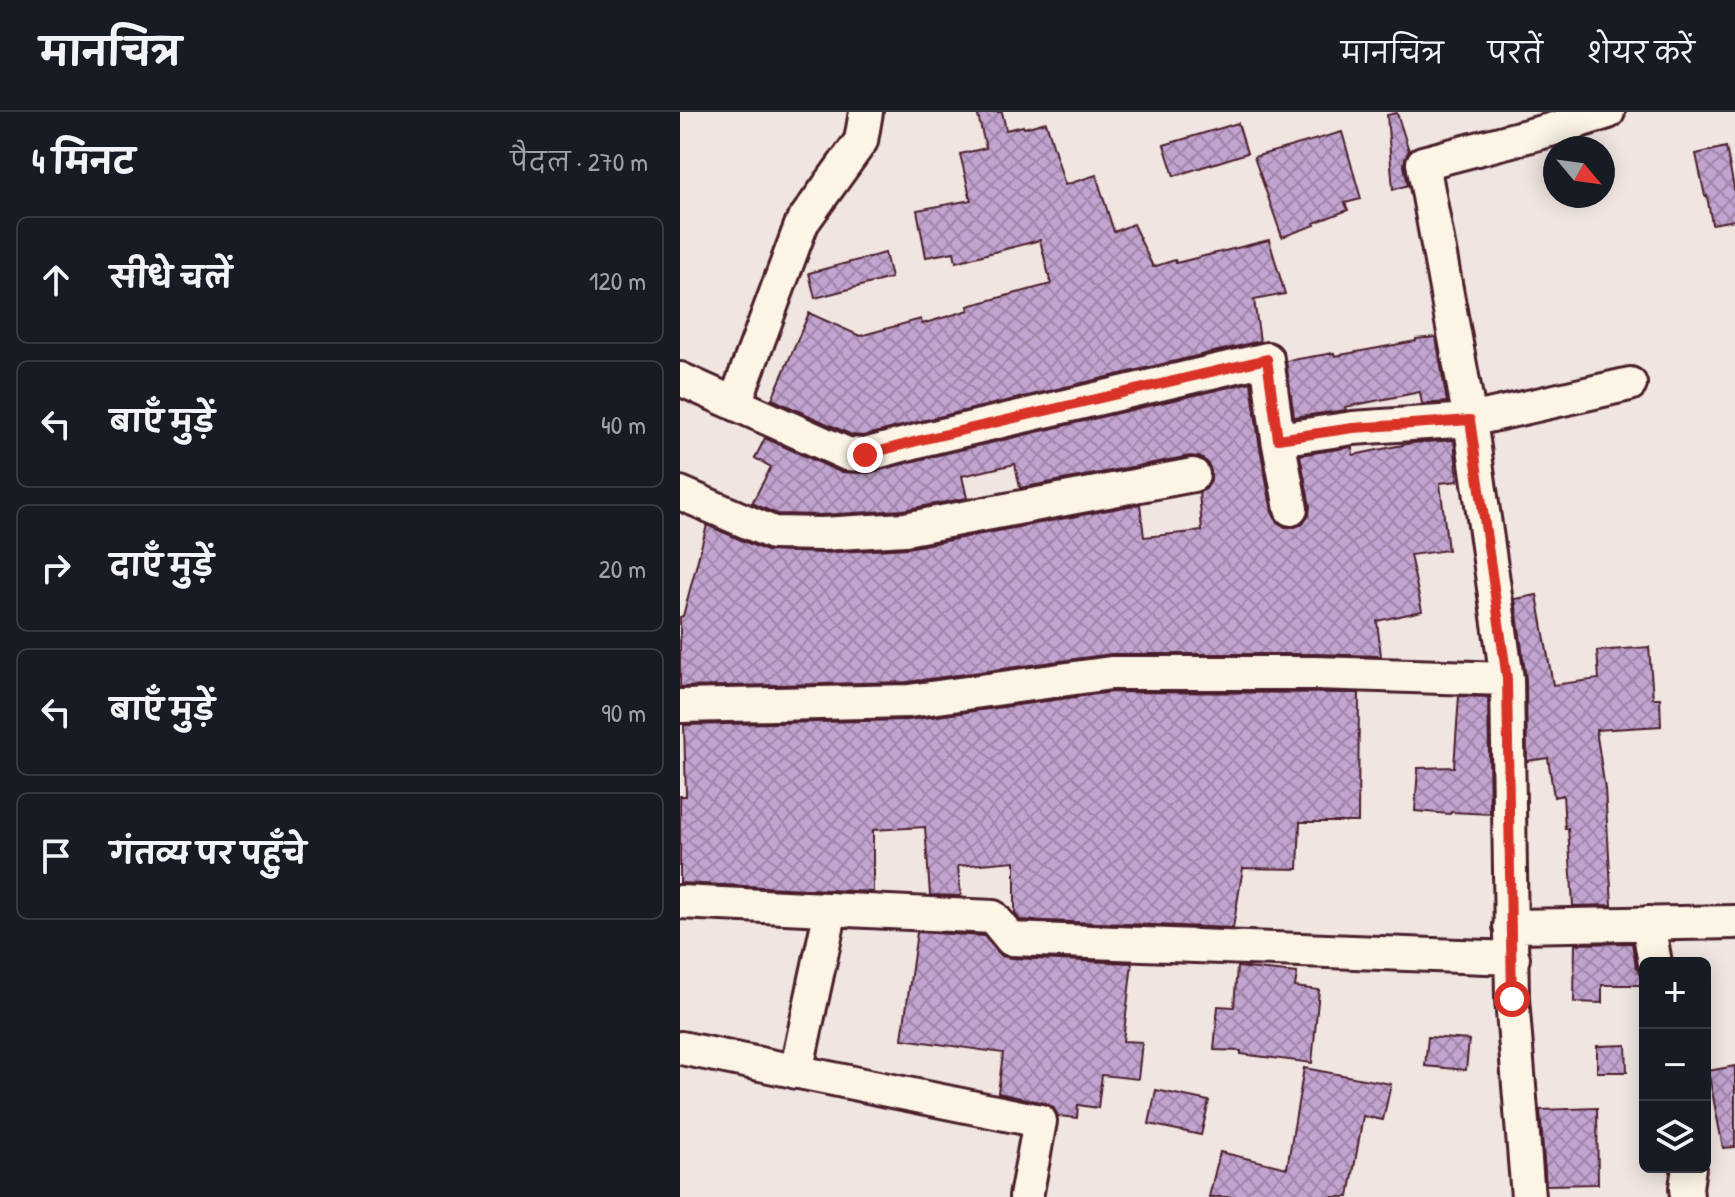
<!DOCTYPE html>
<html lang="hi">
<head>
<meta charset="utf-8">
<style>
  :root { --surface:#171b24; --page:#20242c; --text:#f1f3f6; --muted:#9ea1a6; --line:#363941 }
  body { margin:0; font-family:"Patrick Hand","Playpen Sans Deva",sans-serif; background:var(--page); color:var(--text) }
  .controls { position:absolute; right:24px; bottom:24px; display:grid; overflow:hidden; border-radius:12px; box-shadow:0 4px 20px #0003 }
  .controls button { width:72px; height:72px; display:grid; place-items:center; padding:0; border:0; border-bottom:2px solid var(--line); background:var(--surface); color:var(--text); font:40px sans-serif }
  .compass { position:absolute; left:863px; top:24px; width:72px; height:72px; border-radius:50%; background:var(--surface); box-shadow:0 4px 20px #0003; rotate:119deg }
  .stop { position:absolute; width:24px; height:24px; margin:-18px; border:6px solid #d93025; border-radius:50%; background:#fff }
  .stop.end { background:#d93025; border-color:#fff; box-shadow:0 2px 8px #0008 }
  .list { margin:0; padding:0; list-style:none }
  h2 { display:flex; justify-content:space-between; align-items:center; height:104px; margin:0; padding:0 32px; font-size:34px }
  h2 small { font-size:26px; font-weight:400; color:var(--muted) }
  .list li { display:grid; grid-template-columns:52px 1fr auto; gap:24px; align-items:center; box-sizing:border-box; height:128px; margin:0 16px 16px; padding:0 16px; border:2px solid var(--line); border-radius:12px }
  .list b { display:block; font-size:30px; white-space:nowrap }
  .list em { font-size:26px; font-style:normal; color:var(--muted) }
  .icon { flex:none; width:44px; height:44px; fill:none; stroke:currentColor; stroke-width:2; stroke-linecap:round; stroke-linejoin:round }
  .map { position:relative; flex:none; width:1055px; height:1085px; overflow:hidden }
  header { display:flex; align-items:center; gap:48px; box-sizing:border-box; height:112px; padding:0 40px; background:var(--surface); border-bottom:2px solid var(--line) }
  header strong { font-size:38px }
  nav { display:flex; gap:44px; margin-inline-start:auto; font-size:28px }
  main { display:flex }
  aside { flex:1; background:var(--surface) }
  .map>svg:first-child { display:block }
  .building { fill:url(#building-cross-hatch); stroke:#4a1f2b; stroke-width:2 }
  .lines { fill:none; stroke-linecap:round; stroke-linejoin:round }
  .minor-casing { stroke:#4a1f2b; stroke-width:38 }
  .minor { stroke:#fcf5e5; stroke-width:32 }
  .route { stroke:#d93025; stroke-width:10 }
</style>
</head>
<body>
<header>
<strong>मानचित्र</strong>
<nav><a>मानचित्र</a><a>परतें</a><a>शेयर करें</a></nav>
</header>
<main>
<aside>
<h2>4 मिनट<small>पैदल · 270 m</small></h2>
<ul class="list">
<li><svg class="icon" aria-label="ahead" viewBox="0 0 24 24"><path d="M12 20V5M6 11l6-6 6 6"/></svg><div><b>सीधे चलें</b></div><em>120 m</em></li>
<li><svg class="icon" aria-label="left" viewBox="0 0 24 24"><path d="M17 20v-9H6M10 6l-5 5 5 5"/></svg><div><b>बाएँ मुड़ें</b></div><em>40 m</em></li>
<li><svg class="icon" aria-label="right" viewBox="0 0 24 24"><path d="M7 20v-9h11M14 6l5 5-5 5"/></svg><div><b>दाएँ मुड़ें</b></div><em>20 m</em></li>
<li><svg class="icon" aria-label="left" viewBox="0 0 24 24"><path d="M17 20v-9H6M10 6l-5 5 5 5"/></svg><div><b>बाएँ मुड़ें</b></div><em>90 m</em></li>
<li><svg class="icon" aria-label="arrive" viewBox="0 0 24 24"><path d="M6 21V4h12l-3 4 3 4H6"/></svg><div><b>गंतव्य पर पहुँचे</b></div></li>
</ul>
</aside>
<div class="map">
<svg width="1055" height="1085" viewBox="0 0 1055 1085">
  <defs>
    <pattern id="building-cross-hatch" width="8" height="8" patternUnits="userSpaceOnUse" patternTransform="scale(2)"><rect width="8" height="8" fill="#c2a4d0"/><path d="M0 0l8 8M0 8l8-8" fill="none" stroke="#a085a9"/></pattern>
  </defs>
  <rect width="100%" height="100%" fill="#f0e5e1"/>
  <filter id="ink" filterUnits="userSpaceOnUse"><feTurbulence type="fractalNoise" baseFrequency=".0125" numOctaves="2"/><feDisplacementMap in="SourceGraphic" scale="16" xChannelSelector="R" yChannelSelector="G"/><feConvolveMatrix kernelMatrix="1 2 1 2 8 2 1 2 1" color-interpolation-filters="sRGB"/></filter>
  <g filter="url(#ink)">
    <path class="building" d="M297,0H322L326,18L343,14L344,16L366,10L385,73L416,63L434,120L453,112L473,155L495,148L496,151L589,128L605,182L574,188L580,229L237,310L183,324L172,323L92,287L129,201L180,224L241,207L242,212L289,198L288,194L371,172L360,128L276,150L274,140L246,145L237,98L291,88L280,42L306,36Z
      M717,1L729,39L725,46L724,54L728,73L713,78L707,3Z
      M558,11L567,41L494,64L484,33Z
      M662,20L681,87L665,91L668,98L634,111L635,113L602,125L574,45Z
      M1046,35L1055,81V108L1032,112L1027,84H1025L1016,42Z
      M205,141L211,166L135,186L129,161Z
      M756,225L767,290L742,292L740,280L665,295L666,298L614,305L606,249L654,241L655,244L736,229V227Z
      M571,270L579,330L592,400L597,410L605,415H615L623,412L629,403L630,394L620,343L672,335L673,343L732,331L774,328L778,369L760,371L768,438L730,443L742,499L697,509L701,544L636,542H431L227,570L0,575V505L3,504L27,413L86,439L142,441L228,436L460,392L464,425L522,419L519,380L526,377L531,369V359L527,350L519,345L510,344L340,376L335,352L282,364L287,386L223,398L141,403L97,402L72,391L91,355L75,346L85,326L160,360L189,361L246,346Z
      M857,483L873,573L919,567L917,539L969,535L973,586H980L981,614L916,618L925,677L932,793L893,794L888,716L885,717L883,683L874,685L868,646L847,649L846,567L835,487Z
      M432,580L679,581L678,710H620L618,757L563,756L553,816L340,808L335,801V749L278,754L281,784L250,783L245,715L193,718V780L0,771V684H6L4,613L229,608Z
      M779,584L808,585L810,702L771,700L770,702L735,699L738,656L774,655Z
      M237,820L304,824L317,839L322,844L330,846L452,851L443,929L462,930L458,967L422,963L418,996L398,993L397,1006L378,1004L373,995L365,991L318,981L323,941L222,927Z
      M952,831L956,854L960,863L965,867V873H922V891L894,890L895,832Z
      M557,855L617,861L615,875L639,878L632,951L561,942V939L534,938L538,894L554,895Z
      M748,925L789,928L786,958L745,954Z
      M946,933L947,960H917V934Z
      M1055,954V1035L1043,1036L1028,959Z
      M624,956L711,972L703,1008L683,1004L669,1085H529L540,1040L607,1056Z
      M476,978L529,989L521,1023L469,1012Z
      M917,996L918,1072L866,1073L860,998Z"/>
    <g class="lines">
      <defs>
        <path id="minor" d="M0,267L167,342L185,343L241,328L587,247L598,327L611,397
          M55,291L122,111L181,29L186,0
          M598,327L673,316L790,308L950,272
          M0,381L93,421L141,422L225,417L513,363
          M0,594L229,589L431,561H635L827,567
          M0,790L313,805L331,827L833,846
          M968,811L975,851
          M830,814L1055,810
          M1,936L360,1009L346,1085
          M116,960L151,797
          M848,1085L832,887L827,567L790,308L743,51L870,18L928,0
          M1007,1085L1006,1076L1009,1055"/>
      </defs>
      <use href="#minor" class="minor-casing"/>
      <use href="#minor" class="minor"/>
    </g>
  </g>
  <g class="lines" filter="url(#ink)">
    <path class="route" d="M185,343L241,328L587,247L598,327L673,316L790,308L827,567L832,887"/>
  </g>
</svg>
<div class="controls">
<button>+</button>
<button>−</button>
<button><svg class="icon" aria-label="layers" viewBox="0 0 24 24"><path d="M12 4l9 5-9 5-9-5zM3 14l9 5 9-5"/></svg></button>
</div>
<svg class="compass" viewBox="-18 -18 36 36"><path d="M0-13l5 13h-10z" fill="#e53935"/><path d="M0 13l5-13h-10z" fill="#9ea1a6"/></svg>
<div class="stop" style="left:832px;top:887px"></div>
<div class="stop end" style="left:185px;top:343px"></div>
</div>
</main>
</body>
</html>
